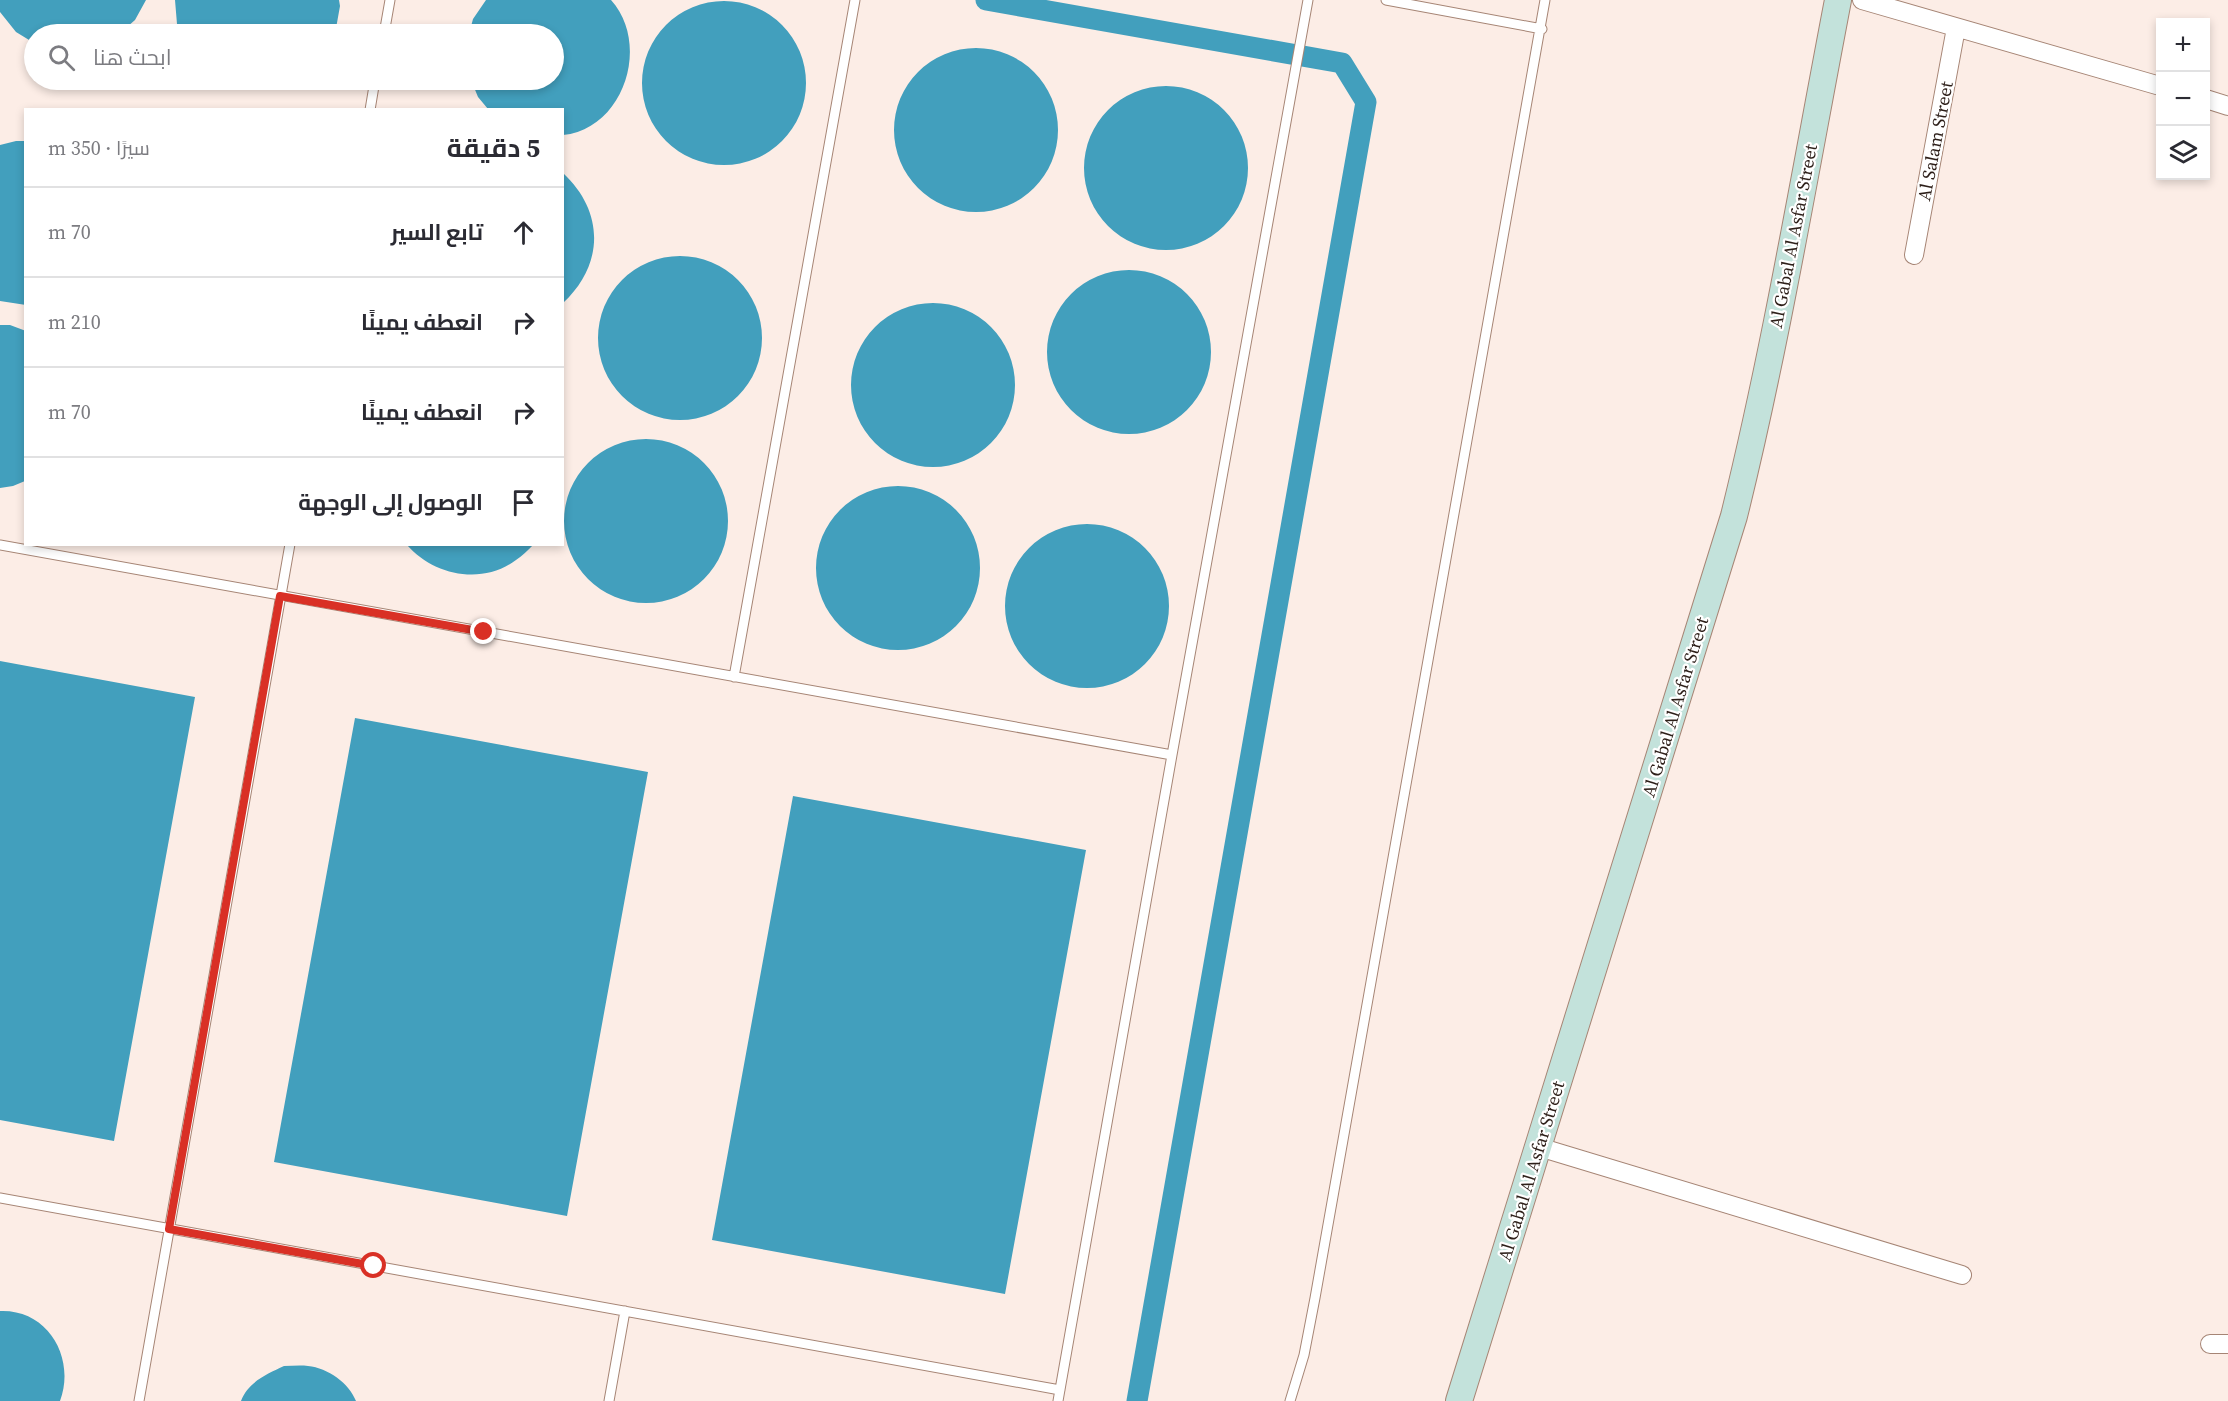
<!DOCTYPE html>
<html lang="ar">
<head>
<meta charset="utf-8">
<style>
  :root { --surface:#fff; --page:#f7f7f7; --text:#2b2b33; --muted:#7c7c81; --line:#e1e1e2 }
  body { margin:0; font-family:"Source Serif 4",Cairo,serif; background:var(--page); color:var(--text); direction:rtl }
  .controls { position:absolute; right:18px; top:18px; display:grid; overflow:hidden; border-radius:0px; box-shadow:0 3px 9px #0003 }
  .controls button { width:54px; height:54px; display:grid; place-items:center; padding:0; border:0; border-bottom:2px solid var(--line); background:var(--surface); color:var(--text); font:30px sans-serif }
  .stop { position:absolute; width:18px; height:18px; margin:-14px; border:4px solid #d93025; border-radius:50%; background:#fff }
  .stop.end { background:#d93025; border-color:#fff; box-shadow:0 2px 6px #0008 }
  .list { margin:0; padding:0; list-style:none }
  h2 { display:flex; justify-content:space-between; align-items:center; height:78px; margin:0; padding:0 24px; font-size:26px }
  h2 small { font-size:20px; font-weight:400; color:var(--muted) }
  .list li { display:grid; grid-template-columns:39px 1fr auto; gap:18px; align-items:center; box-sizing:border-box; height:90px; padding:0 24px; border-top:2px solid var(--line) }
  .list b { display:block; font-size:22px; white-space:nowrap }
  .list em { font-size:20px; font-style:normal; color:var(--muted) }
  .icon { flex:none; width:33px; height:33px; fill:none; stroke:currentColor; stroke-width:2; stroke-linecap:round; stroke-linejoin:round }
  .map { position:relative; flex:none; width:2228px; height:1401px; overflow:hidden; direction:ltr }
  .search { position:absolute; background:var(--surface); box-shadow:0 3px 9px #0003; left:24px; top:24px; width:540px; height:66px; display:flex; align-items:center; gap:15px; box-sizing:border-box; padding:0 21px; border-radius:33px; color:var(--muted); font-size:22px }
  .panel { position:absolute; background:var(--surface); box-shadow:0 3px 9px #0003; left:24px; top:108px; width:540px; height:438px; border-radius:0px; direction:rtl }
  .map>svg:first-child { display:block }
  .water { fill:#429fbd }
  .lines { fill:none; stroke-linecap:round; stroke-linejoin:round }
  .canal { stroke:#429fbd; stroke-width:21 }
  .lane-casing { stroke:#a68575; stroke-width:11 }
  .street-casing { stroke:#a68575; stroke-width:20 }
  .secondary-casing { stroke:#a68575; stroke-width:28 }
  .lane { stroke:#fff; stroke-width:9 }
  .street { stroke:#fff; stroke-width:18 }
  .secondary { stroke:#c3e2db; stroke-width:26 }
  .route { stroke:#d93025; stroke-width:8 }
  .labels { text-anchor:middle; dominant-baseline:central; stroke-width:4.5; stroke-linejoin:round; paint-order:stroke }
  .street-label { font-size:18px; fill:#2d1f19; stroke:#fff }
</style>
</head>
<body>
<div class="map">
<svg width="2228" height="1401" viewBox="0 0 2228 1401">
  <rect width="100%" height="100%" fill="#fcede6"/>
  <path class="water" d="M0,0H146L135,20L119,34H34V43L16,32L0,12Z
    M175,0H339L340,6L335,34H181L177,24Z
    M486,0H611C651,44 624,129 563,135L562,110L488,109L478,97L471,80H554V34H469L473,19Z
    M642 83a82 82 0 1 1 164 0a82 82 0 1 1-164 0Z
    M894 130a82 82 0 1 1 164 0a82 82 0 1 1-164 0Z
    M222,80H292C271,89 243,92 222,80Z
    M1084 168a82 82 0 1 1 164 0a82 82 0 1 1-164 0Z
    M16,141H26V305L0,301V145Z
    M563,173C605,212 604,265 563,303Z
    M598 338a82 82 0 1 1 164 0a82 82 0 1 1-164 0Z
    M1047 352a82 82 0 1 1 164 0a82 82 0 1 1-164 0Z
    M851 385a82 82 0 1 1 164 0a82 82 0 1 1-164 0Z
    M0,325H10L26,331L25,481L13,486L0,488Z
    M564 521a82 82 0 1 1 164 0a82 82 0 1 1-164 0Z
    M816 568a82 82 0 1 1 164 0a82 82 0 1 1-164 0Z
    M1005 606a82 82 0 1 1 164 0a82 82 0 1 1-164 0Z
    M407,545H533C528,550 522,556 516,560C482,586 433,575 407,545Z
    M0,661L195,697L114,1141L0,1120Z
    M355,718L648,772L567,1216L274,1162Z
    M793,796L1086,850L1005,1294L712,1240Z
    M0,1311C48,1309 76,1358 60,1401H0Z
    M284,1366C292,1366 300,1365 308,1366C328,1368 349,1383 356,1401H241C248,1382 267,1374 284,1366Z"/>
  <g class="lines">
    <path class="canal" d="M986,0L1342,63L1366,102L1137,1401"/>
    <defs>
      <path id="lane" d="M1386,0L1542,29
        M384,34L390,0
        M370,110L375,80
        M0,545L1172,755
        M734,677L855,0
        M0,1198L1060,1390
        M139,1401L290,544
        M609,1401L625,1311
        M1058,1401L1172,755L1308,0
        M1290,1401L1304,1355L1315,1298L1545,0"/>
      <path id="street" d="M1862,0L2160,86
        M2206,99L2228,106
        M1914,255L1956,28
        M1539,1147L1962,1275
        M2210,1344H2228"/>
      <path id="secondary" d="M1459,1401L1734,516C1776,346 1805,172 1838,0"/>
    </defs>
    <use href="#lane" class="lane-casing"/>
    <use href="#street" class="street-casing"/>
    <use href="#secondary" class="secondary-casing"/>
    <use href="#lane" class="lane"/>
    <use href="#street" class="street"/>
    <use href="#secondary" class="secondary"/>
  </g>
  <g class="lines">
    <path class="route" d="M374,1266L169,1229L280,596L484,632"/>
  </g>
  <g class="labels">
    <g class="street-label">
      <text transform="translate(1935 141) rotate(-79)">Al Salam Street</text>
      <text transform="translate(1793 236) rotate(-79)">Al Gabal Al Asfar Street</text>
      <text transform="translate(1675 707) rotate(-73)">Al Gabal Al Asfar Street</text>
      <text transform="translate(1531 1171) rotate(-73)">Al Gabal Al Asfar Street</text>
    </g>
  </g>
</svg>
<div class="controls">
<button>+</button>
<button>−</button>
<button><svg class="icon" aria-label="layers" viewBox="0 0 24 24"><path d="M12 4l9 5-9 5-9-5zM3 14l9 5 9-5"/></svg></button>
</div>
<div class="stop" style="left:374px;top:1266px"></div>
<div class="stop end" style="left:484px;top:632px"></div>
<div class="search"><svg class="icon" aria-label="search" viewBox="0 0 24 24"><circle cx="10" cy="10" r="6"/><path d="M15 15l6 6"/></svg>ابحث هنا</div>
<section class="panel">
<h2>5 دقيقة<small>سيرًا · 350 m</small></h2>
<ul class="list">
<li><svg class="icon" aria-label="ahead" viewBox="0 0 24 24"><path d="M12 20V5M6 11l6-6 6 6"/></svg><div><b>تابع السير</b></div><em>70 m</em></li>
<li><svg class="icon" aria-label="right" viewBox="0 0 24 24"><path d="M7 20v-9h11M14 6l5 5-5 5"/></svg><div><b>انعطف يمينًا</b></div><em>210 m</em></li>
<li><svg class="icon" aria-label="right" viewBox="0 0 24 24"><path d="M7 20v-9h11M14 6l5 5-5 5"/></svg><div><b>انعطف يمينًا</b></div><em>70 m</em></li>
<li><svg class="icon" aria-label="arrive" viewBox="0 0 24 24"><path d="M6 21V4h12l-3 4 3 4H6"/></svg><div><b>الوصول إلى الوجهة</b></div></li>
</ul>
</section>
</div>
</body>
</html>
